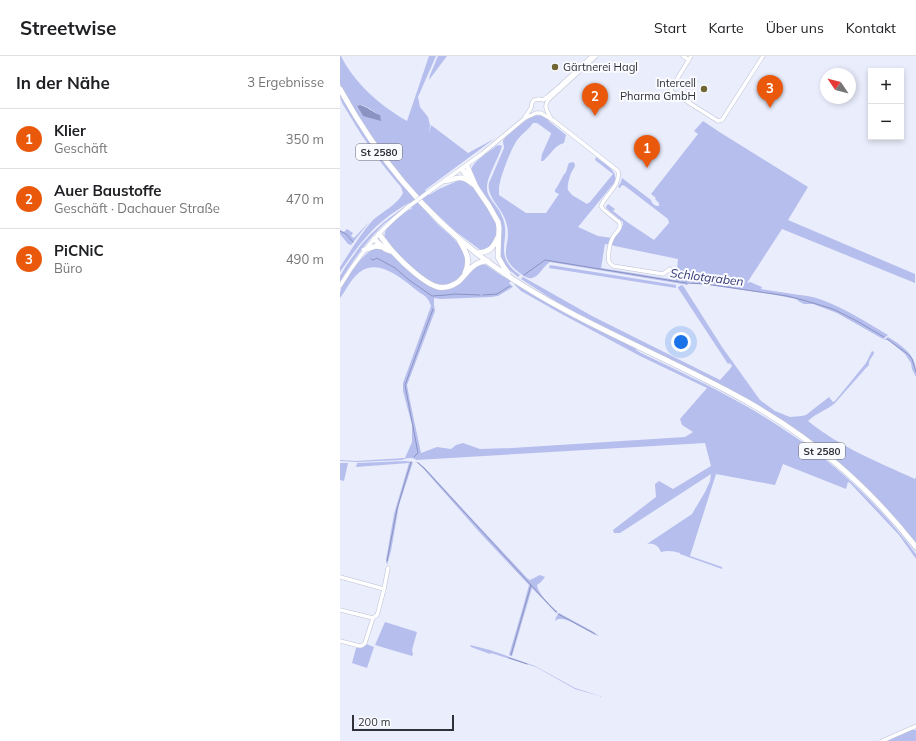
<!DOCTYPE html>
<html lang="de">
<head>
<meta charset="utf-8">
<style>
  :root { --surface:#fff; --page:#f6f6f6; --text:#202124; --muted:#757577; --line:#e0e0e0; --accent:#ea580c }
  body { margin:0; font-family:Mulish,sans-serif; background:var(--page); color:var(--text) }
  .controls { position:absolute; right:12px; top:12px; display:grid; overflow:hidden; border-radius:0px; box-shadow:0 2px 6px #0003 }
  .controls button { width:36px; height:36px; display:grid; place-items:center; padding:0; border:0; border-bottom:1px solid var(--line); background:var(--surface); color:var(--text); font:20px sans-serif }
  .compass { position:absolute; left:480px; top:12px; width:36px; height:36px; border-radius:50%; background:var(--surface); box-shadow:0 2px 6px #0003; rotate:305deg }
  .scale { position:absolute; left:12px; bottom:10px; width:102px; box-sizing:border-box; padding-left:4px; border:2px solid #2f3038; border-top:0; font-size:11px; line-height:14px; white-space:nowrap; color:#2f3038; -webkit-text-stroke:3px #fafbff; paint-order:stroke }
  .you { position:absolute; left:341px; top:286px; width:14px; height:14px; margin:-10px; border:3px solid #fff; border-radius:50%; background:#1a73e8; box-shadow:0 0 0 6px #1a73e833 }
  .badge { display:grid; place-items:center; width:26px; height:26px; border-radius:50%; background:var(--accent); color:#fff; font-size:13px; font-weight:700 }
  .pin { position:absolute; translate:-50% -33px; filter:drop-shadow(0 1px 2px #0008) }
  .pin::after { content:''; position:absolute; top:21px; width:14px; height:12px; background:inherit; clip-path:polygon(0 0,100% 0,50% 100%) }
  .list { margin:0; padding:0; list-style:none }
  h2 { display:flex; justify-content:space-between; align-items:center; height:52px; margin:0; padding:0 16px; font-size:17px }
  h2 small { font-size:13px; font-weight:400; color:var(--muted) }
  .list li { display:grid; grid-template-columns:26px 1fr auto; gap:12px; align-items:center; box-sizing:border-box; height:60px; padding:0 16px; border-top:1px solid var(--line) }
  .list b { display:block; font-size:15px; white-space:nowrap }
  .list p { margin:0; font-size:13px; white-space:nowrap; color:var(--muted) }
  .list em { font-size:13px; font-style:normal; color:var(--muted) }
  .map { position:relative; flex:none; width:576px; height:685px; overflow:hidden }
  header { display:flex; align-items:center; gap:24px; box-sizing:border-box; height:56px; padding:0 20px; background:var(--surface); border-bottom:1px solid var(--line) }
  header strong { font-size:19px }
  nav { display:flex; gap:22px; margin-inline-start:auto; font-size:14px }
  main { display:flex }
  aside { flex:1; background:var(--surface) }
  .map>svg:first-child { display:block }
  .green { fill:#b6beed; fill-rule:evenodd }
  .water { fill:#8b93c3 }
  .lines { fill:none; stroke-linecap:round; stroke-linejoin:round }
  .stream { stroke:#8b93c3; stroke-width:1 }
  .minor-casing { stroke:#bcc0d3; stroke-width:4.5 }
  .highway-casing { stroke:#bcc0d3; stroke-width:6 }
  .minor { stroke:#fff; stroke-width:3.5 }
  .highway { stroke:#fff; stroke-width:5 }
  .minor-bridge-casing { stroke:#bcc0d3; stroke-width:4.5; stroke-linecap:butt }
  .minor-bridge { stroke:#fff; stroke-width:3.5 }
  .poi-dot { fill:#6f6633; stroke:#fafbff; stroke-width:1.5 }
  .labels { text-anchor:middle; dominant-baseline:central; stroke-width:4; stroke-linejoin:round; paint-order:stroke }
  .shield { fill:#fafbff; stroke:#6c6d74; stroke-width:1 }
  .shield-label { font-size:10px; font-weight:bold; fill:#2f3038 }
  .poi-label { font-size:11px; fill:#2f3038; stroke:#fafbff; text-anchor:start }
  .water-label { font-size:12px; font-style:italic; fill:#343874; stroke:#fafbff }
</style>
</head>
<body>
<header>
<strong>Streetwise</strong>
<nav><a>Start</a><a>Karte</a><a>Über uns</a><a>Kontakt</a></nav>
</header>
<main>
<aside>
<h2>In der Nähe<small>3 Ergebnisse</small></h2>
<ul class="list">
<li><span class="badge">1</span><div><b>Klier</b><p>Geschäft</p></div><em>350 m</em></li>
<li><span class="badge">2</span><div><b>Auer Baustoffe</b><p>Geschäft · Dachauer Straße</p></div><em>470 m</em></li>
<li><span class="badge">3</span><div><b>PiCNiC</b><p>Büro</p></div><em>490 m</em></li>
</ul>
</aside>
<div class="map">
<svg width="576" height="685" viewBox="0 0 576 685">
  <rect width="100%" height="100%" fill="#eaedfc"/>
  <path class="green" d="M0,0H1C14,27 42,51 67,65L89,0H96L78,41L80,51L88,61L90,69L89,77L91,69L128,97L154,83L85,134L89,139L99,133L122,123L132,130L141,142L154,163L156,168L157,176L155,185L147,194H141L139,193L115,175L88,150L66,126L42,96L15,57L0,28ZM20,49C28,50 33,56 40,59L23,60L17,50Z
    M98,0H107L89,24L90,19Z
    M0,38C15,65 31,90 50,114C63,131 78,146 92,162C100,172 118,183 123,195C125,198 126,206 126,209C125,218 116,226 108,228C100,230 92,227 85,222C77,216 51,193 46,185C45,182 44,179 45,176C48,168 63,158 70,153V154L72,152L69,147C60,152 52,157 45,163C27,177 13,197 0,216V211L4,205C13,191 22,176 33,164C42,156 58,148 63,137L61,131C42,109 25,86 10,60C6,53 0,46 0,38Z
    M193,59L204,60L210,66L226,79L224,87C214,89 210,100 203,105H201L202,98L211,78V77L197,67H193C189,73 183,77 178,83C172,90 159,123 159,133C159,135 159,137 159,139L186,157H206L219,138L215,136V134C219,129 222,120 226,116L228,109L229,107L233,106L235,108C235,112 233,113 231,117C229,123 227,129 228,134L232,139L247,148L250,146L273,118L255,104L256,101C264,108 280,115 274,127L238,171L258,180L272,182L283,169V166L267,153L266,151L268,148L275,153L273,155L287,166L314,184L329,167L328,163L285,130L282,129L280,132L278,131L281,126L282,122L311,144C312,148 315,150 319,150V147L315,143L316,142L311,138L358,78L354,75L363,65L381,77L468,131L448,164L575,218V227L442,173L407,227L410,226L422,231L421,233L459,239C487,240 524,265 548,279L543,283L497,257L473,248H464L460,246L456,243L431,238L347,226L348,229L210,206C203,210 200,220 192,222C188,223 184,220 181,218C153,198 174,190 166,166C163,153 146,141 149,127L164,92C164,89 163,87 163,85C164,80 188,63 193,59ZM265,188L338,203L336,224L261,212Z
    M159,89L162,90L161,93C158,103 147,121 147,131C146,141 157,149 161,158C174,183 150,198 180,219L178,221L166,211L161,204L160,192L162,172L160,164L140,132L131,114C133,105 149,96 156,90Z
    M67,149C60,157 49,163 41,171C25,187 12,206 0,226V220L6,210L21,189L31,178L44,166Z
    M30,165L11,189L8,188L0,178V174L4,176L7,173L13,177L11,180L14,182Z
    M34,192C35,192 39,192 40,192C44,192 48,196 51,198C68,209 87,239 110,233C124,229 128,214 141,208L146,209L162,220L172,224L169,227L173,231L158,240L151,241L100,243L94,242V249L95,255L67,329L70,345L81,397L97,391L111,393L116,389L123,387L140,393L172,392L345,381L353,376L342,369L340,363L367,332L300,300L218,256L181,235L174,228L176,227C199,241 222,255 247,267C314,302 385,331 448,373C481,395 511,421 538,449C548,459 557,470 566,481C569,486 574,491 576,496C549,462 521,431 488,403C448,370 402,345 356,322C337,312 315,300 296,293V294L301,297C351,321 401,344 446,375C497,408 540,450 576,498V503L559,479L510,427L508,426L506,433L443,408L435,429L376,418L350,500L382,511V513L340,498V497C333,495 328,494 321,496C318,489 314,487 307,488L352,458L365,436L370,425L371,418L280,477H274L273,474L316,441L315,429V428L319,425L333,433L371,410L365,387L76,404C73,401 66,402 62,404L17,406L0,405V404L16,405L65,402L72,386V369L63,335V327L91,250C87,238 83,240 75,233C63,223 40,204 23,214C12,220 7,233 0,242C0,239 0,235 1,233C5,220 23,199 34,192Z
    M210,209L336,229V232L209,212Z
    M183,221L252,260L380,324L390,313L392,310L390,307L388,308L338,232V231L342,229L344,231L382,291L420,344L435,355L450,361L462,360L466,359L489,341L493,346L495,345L526,307L532,295L534,296C534,300 528,304 529,309L526,312L495,347C487,354 476,357 468,365C500,391 538,406 575,423L576,421V487C541,443 500,403 453,371C426,353 395,339 366,323C324,302 281,280 239,259L215,245L181,223Z
    M548,281C558,287 572,296 575,308C576,312 576,317 576,321L572,313L571,307L565,298L548,284H544Z
    M65,405L73,406L59,449L51,495L47,509L46,504L54,458L69,407L16,411L17,407Z
    M75,406H78L85,412L120,450L187,522L190,524L200,519L205,521L201,526L197,529C198,538 211,550 218,556L216,557L192,532L172,600L169,599L183,551L189,529L142,479L81,410L78,407Z
    M0,407H8L4,425L0,424Z
    M219,557L252,575L259,580C249,577 230,563 222,563C218,563 218,563 215,565L216,561Z
    M45,566L77,576L72,594L73,598L72,600L35,589Z
    M26,588L34,591L27,612L12,607L16,592H22Z
    M130,589L150,594L195,610L235,632L263,641L235,633L196,611L151,597L150,598L131,591Z
    M571,674H576V685H546Z"/>
  <path class="water" d="M20,49C28,51 32,56 40,59L41,65L23,60L17,50Z"/>
  <g class="lines">
    <path class="stream" d="M0,175L6,178L13,186
      M31,203L33,204L37,202L55,212L69,224L92,240L106,239L115,238L140,239
      M184,219L205,204L346,227L366,228L447,240L463,244L493,253L515,264L544,281
      M143,239L157,238L170,230
      M547,283L569,299L572,303L576,316
      M74,401L78,397L65,329L93,253
      M78,407L84,412L191,529L171,599
      M47,505L57,453L71,406
      M191,529L216,556
      M218,558L255,578
      M169,602L187,608"/>
    <defs>
      <path id="minor" d="M343,0L349,4
        M351,0L331,33L332,36L378,65L382,64L423,0
        M203,44L207,41L221,29L252,0
        M185,61L191,52L192,47L194,44L199,43L203,44
        M212,64C208,57 203,51 208,44L256,0
        M87,137L143,97L185,62L192,59L196,57H201L204,59L213,64L278,115C281,129 266,138 261,150L263,153L279,166C283,173 275,176 272,183C269,189 268,199 269,206L273,210L323,218L330,213
        M0,230C18,200 40,173 68,151
        M0,521L44,533L38,556L37,559L33,562L0,554
        M44,533L48,512
        M0,585L20,590L23,589L25,587L33,562
        M542,685L576,670"/>
      <path id="highway" d="M0,33C37,101 86,160 148,206C227,264 321,297 406,345C475,384 527,429 576,491
        M127,110L136,131L149,150L158,166L159,172L158,201L163,210L168,217
        M122,113L129,123
        M105,125C119,122 122,118 134,129
        M39,178C44,184 48,191 54,197C63,207 85,228 98,231C106,233 112,230 118,226C128,217 133,205 148,205
        M34,183L45,193L50,195
        M119,184C126,196 131,203 125,217
        M24,194L36,190L42,191
        M137,197C150,196 153,192 158,181"/>
    </defs>
    <use href="#minor" class="minor-casing"/>
    <use href="#highway" class="highway-casing"/>
    <use href="#minor" class="minor"/>
    <use href="#highway" class="highway"/>
    <defs>
      <path id="minor-bridge" d="M68,151L87,137"/>
    </defs>
    <use href="#minor-bridge" class="minor-bridge-casing"/>
    <use href="#minor-bridge" class="minor-bridge"/>
  </g>
  <g class="poi-dot">
    <circle cx="215" cy="11" r="4"/>
    <circle cx="364" cy="33" r="4"/>
  </g>
  <g class="labels">
    <g class="shield">
      <rect x="16" y="88" width="46" height="16" rx="3"/>
      <rect x="459" y="387" width="46" height="16" rx="3"/>
    </g>
    <g class="shield-label">
      <text x="39" y="96">St 2580</text>
      <text x="482" y="395">St 2580</text>
    </g>
    <g class="poi-label">
      <text x="223" y="11">Gärtnerei Hagl</text>
      <text x="356" y="27" text-anchor="end">Intercell<tspan x="356" dy="13">Pharma GmbH</tspan></text>
    </g>
    <g class="water-label">
      <text transform="translate(367 221) rotate(7)">Schlotgraben</text>
    </g>
  </g>
</svg>
<div class="controls">
<button>+</button>
<button>−</button>
</div>
<svg class="compass" viewBox="-18 -18 36 36"><path d="M0-13l5 13h-10z" fill="#e53935"/><path d="M0 13l5-13h-10z" fill="#757577"/></svg>
<div class="scale">200 m</div>
<div class="you"></div>
<div class="pin badge" style="left:307px;top:112px">1</div>
<div class="pin badge" style="left:255px;top:60px">2</div>
<div class="pin badge" style="left:430px;top:52px">3</div>
</div>
</main>
</body>
</html>
